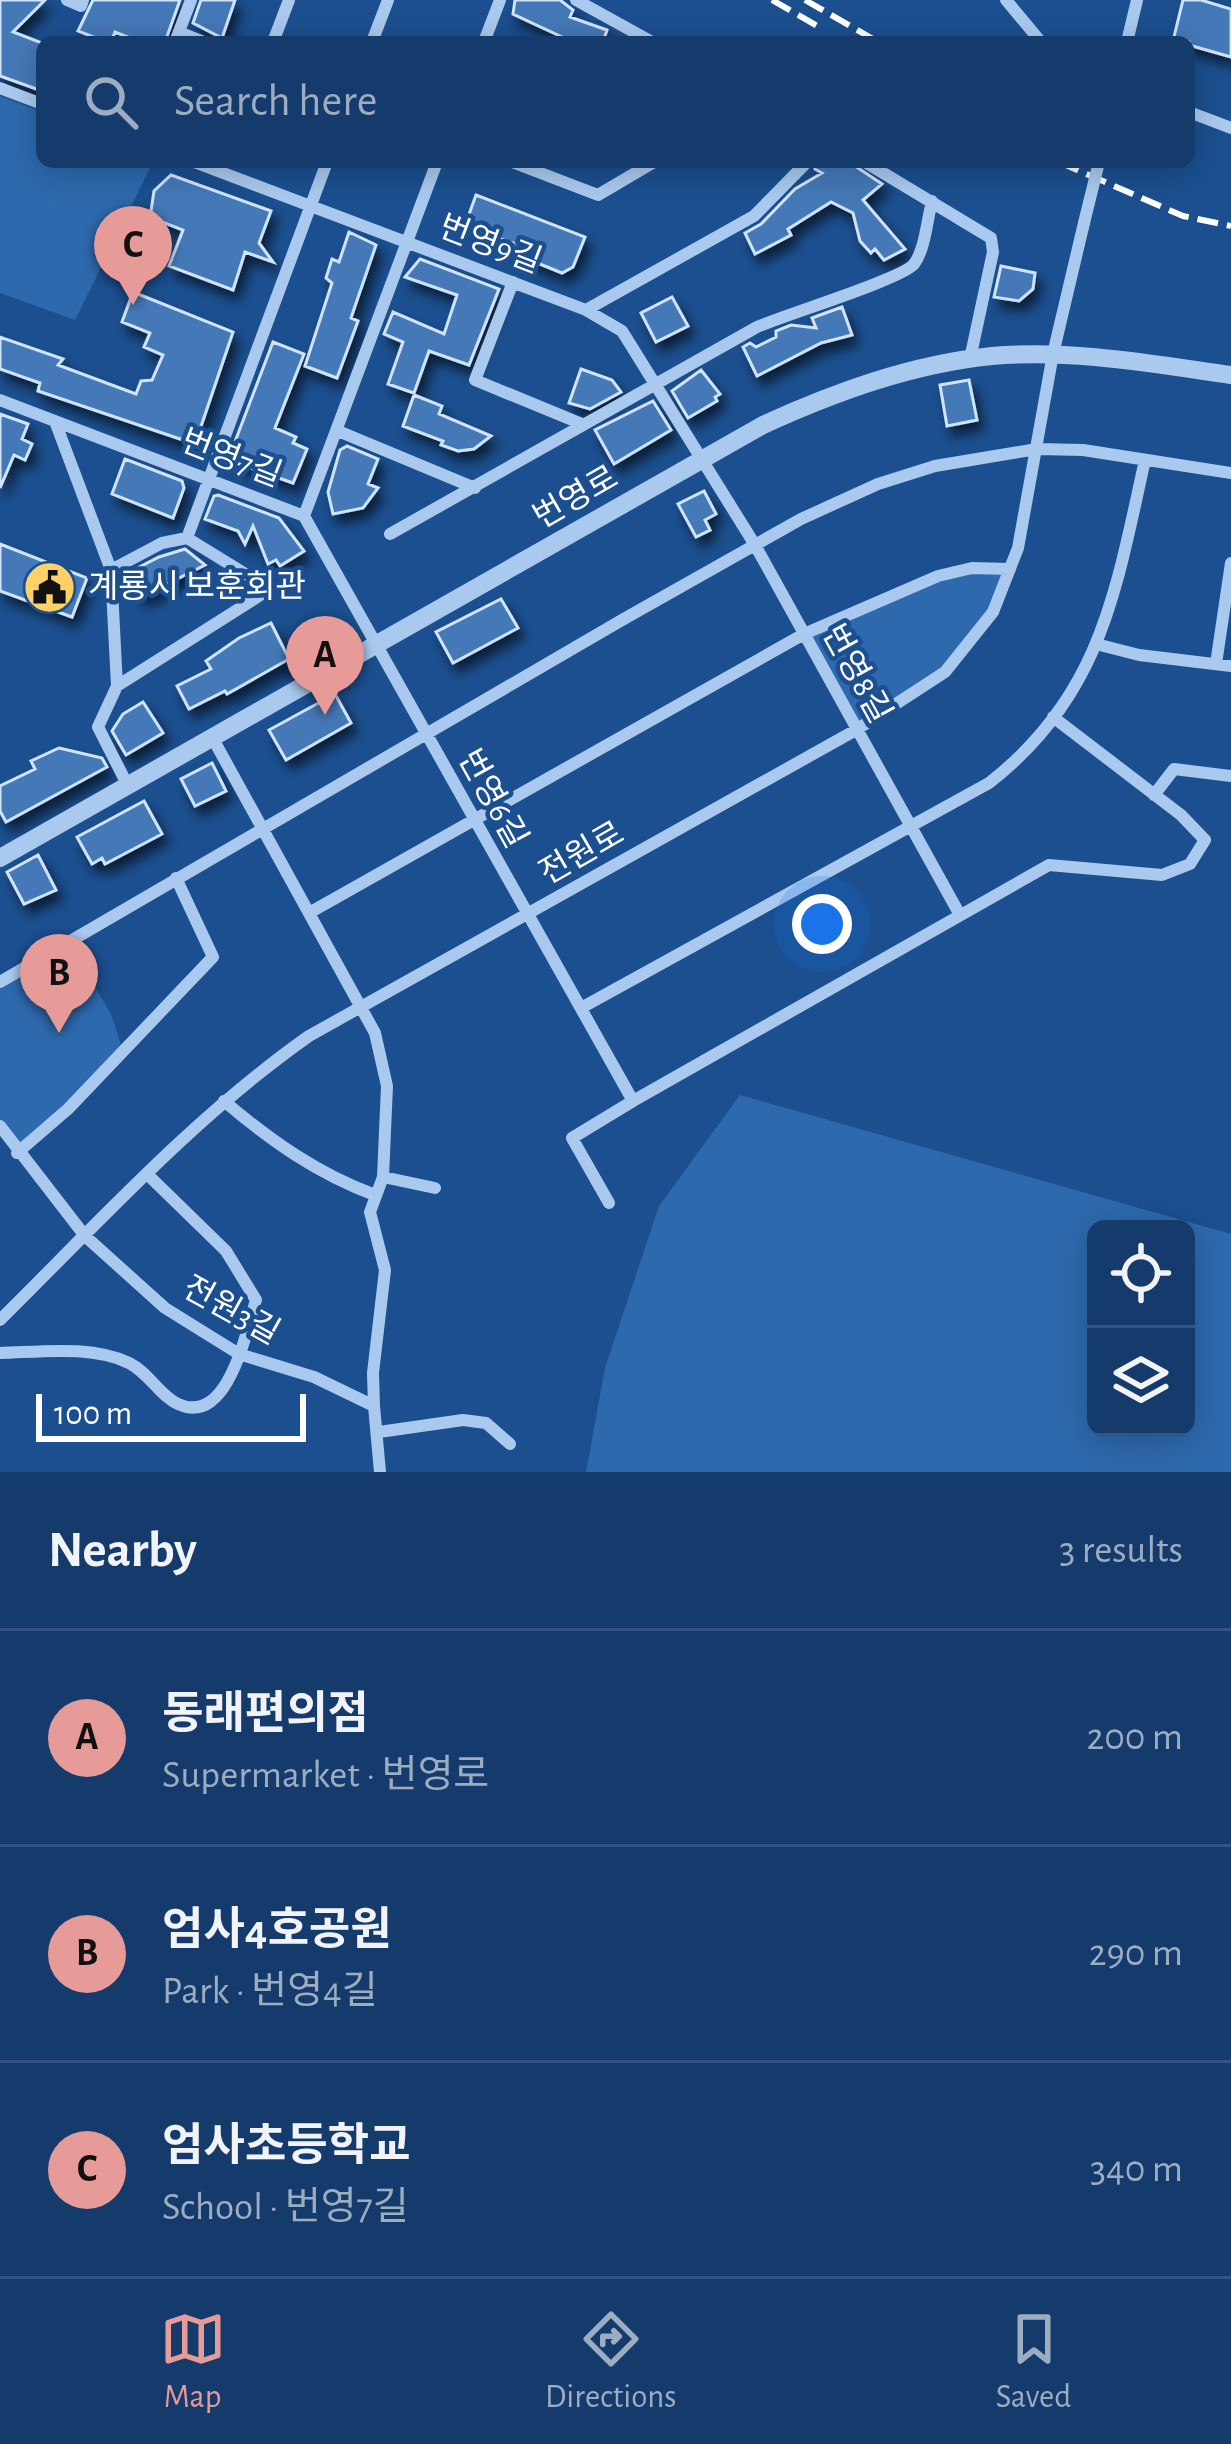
<!DOCTYPE html>
<html lang="en">
<head>
<meta charset="utf-8">
<style>
  :root { --surface:#143b6b; --page:#214673; --text:#f1f3f6; --muted:#9dadc1; --line:#33557e; --accent:#e69b98 }
  body { margin:0; font-family:"Alegreya Sans","Noto Sans KR",sans-serif; background:var(--page); color:var(--text) }
  .controls { position:absolute; right:36px; bottom:36px; display:grid; overflow:hidden; border-radius:18px; box-shadow:0 6px 30px #0003 }
  .controls button { width:108px; height:108px; display:grid; place-items:center; padding:0; border:0; border-bottom:3px solid var(--line); background:var(--surface); color:var(--text); font:60px sans-serif }
  .scale { position:absolute; left:36px; bottom:30px; width:270px; box-sizing:border-box; padding-left:12px; border:6px solid #fff; border-top:0; font-size:33px; line-height:42px; white-space:nowrap; color:#fff; -webkit-text-stroke:9px #1b4f8f; paint-order:stroke }
  .you { position:absolute; left:822px; top:924px; width:42px; height:42px; margin:-30px; border:9px solid #fff; border-radius:50%; background:#1a73e8; box-shadow:0 0 0 18px #1a73e833 }
  .badge { display:grid; place-items:center; width:78px; height:78px; border-radius:50%; background:var(--accent); color:#111; font-size:39px; font-weight:700 }
  .pin { position:absolute; translate:-50% -99px; filter:drop-shadow(0 3px 6px #0008) }
  .pin::after { content:''; position:absolute; top:63px; width:42px; height:36px; background:inherit; clip-path:polygon(0 0,100% 0,50% 100%) }
  .list { margin:0; padding:0; list-style:none }
  h2 { display:flex; justify-content:space-between; align-items:center; height:156px; margin:0; padding:0 48px; font-size:51px }
  h2 small { font-size:39px; font-weight:400; color:var(--muted) }
  .list li { display:grid; grid-template-columns:78px 1fr auto; gap:36px; align-items:center; box-sizing:border-box; height:216px; padding:0 48px; border-top:3px solid var(--line) }
  .list b { display:block; font-size:45px; white-space:nowrap }
  .list p { margin:0; font-size:39px; white-space:nowrap; color:var(--muted) }
  .list em { font-size:39px; font-style:normal; color:var(--muted) }
  .icon { flex:none; width:66px; height:66px; fill:none; stroke:currentColor; stroke-width:2; stroke-linecap:round; stroke-linejoin:round }
  .map { position:relative; flex:none; width:1231px; height:1472px; overflow:hidden }
  .search { position:absolute; background:var(--surface); box-shadow:0 6px 30px #0003; left:36px; right:36px; top:36px; height:132px; display:flex; align-items:center; gap:30px; box-sizing:border-box; padding:0 42px; border-radius:18px; color:var(--muted); font-size:45px }
  .sheet { height:804px; background:var(--surface) }
  nav { display:flex; justify-content:space-around; align-items:center; box-sizing:border-box; height:168px; border-top:3px solid var(--line); background:var(--surface); font-size:33px; color:var(--muted) }
  nav a { display:grid; justify-items:center; gap:6px }
  nav .on { color:var(--accent) }
  .map>svg:first-child { display:block }
  .green { fill:#2e69ad; fill-rule:evenodd }
  .building { fill:#4478b7; stroke:#cfe3fa; stroke-width:3; filter:url(#shadow) }
  .lines { fill:none; stroke-linecap:round; stroke-linejoin:round }
  .minor { stroke:#a9c9ee; stroke-width:12 }
  .tertiary { stroke:#a9c9ee; stroke-width:18 }
  .rail { stroke:#fff; stroke-width:6; stroke-dasharray:21 9; stroke-linecap:butt }
  .minor-bridge { stroke:#a9c9ee; stroke-width:12 }
  .labels { text-anchor:middle; dominant-baseline:central; stroke-width:9; stroke-linejoin:round; paint-order:stroke }
  .street-label { font-size:33px; fill:#fff; stroke:#1b4f8f }
  .poi-label { font-size:33px; fill:#fff; stroke:#1b4f8f; text-anchor:start }
</style>
</head>
<body>
<div class="map">
<svg width="1231" height="1472" viewBox="0 0 1231 1472">
  <defs>
    <filter id="shadow"><feDropShadow dx="5.5" dy="9" stdDeviation="6" flood-color="#0009"/></filter>
  </defs>
  <rect width="100%" height="100%" fill="#1b4f8f"/>
  <path class="green" d="M0,96L42,112V162H153L75,320L0,293Z
    M1010,569L992,612L945,672L856,730L804,634L938,576Z
    M68,942L111,1014L123,1051L17,1153L0,1126V984Z
    M740,1095L1231,1234V1472H586L605,1368L659,1206ZM1186,1229V1427H1096V1229Z"/>
  <path class="building" d="M0,0H45L13,32L42,43V91L0,76Z
    M93,0H180L165,42H140L115,32L111,42H106L78,31Z
    M201,0H235L222,38L193,23Z
    M515,0H560L573,10L570,17L607,30L603,42H573L513,14Z
    M1183,0H1201L1231,9V57L1189,45V42L1173,41Z
    M817,162H849L882,184L863,200L905,249L884,260L875,249L871,253L860,241L853,213L831,202L788,229L791,235L755,254L745,233L761,224L795,189L822,173L815,169Z
    M171,175L271,211L259,243L273,262L245,252L233,290L169,266L183,230L157,220L151,211L154,191Z
    M476,195L585,237L573,267L562,273L510,252L513,243L476,231L467,220Z
    M349,232L376,245L353,312L351,318L358,321L337,378L305,366L332,283L326,278L332,259L339,262Z
    M420,259L499,289L469,365L429,351L414,393L388,384L403,342L384,334L393,312L444,334L457,295L405,277Z
    M1001,266L1035,273L1033,289L1019,301L994,297Z
    M133,292L233,332L195,444L38,391L40,383L0,369V337L63,359L58,365L136,394L141,381L152,380L163,355L144,347L150,333L122,322Z
    M672,297L688,326L656,342L641,313Z
    M842,307L852,335L821,343L757,376L743,347L750,343L756,347L776,337V331L791,325L816,328L812,318Z
    M273,342L304,354L275,428L296,437L293,443L307,449L293,483L228,460Z
    M581,369L612,380L621,392L590,409L569,403Z
    M701,370L720,394L715,397L717,401L688,418L672,391Z
    M969,380L977,420L947,426L940,385Z
    M414,395L442,406L439,414L491,436L474,449L458,451L441,445L443,441L403,426Z
    M653,401L671,430L614,464L595,430Z
    M0,414L28,424L22,439L32,444L25,460L14,455L0,488Z
    M347,446L378,459L368,484L378,488L363,508L333,514L328,492L340,450Z
    M125,459L182,481L184,488L173,518L112,494Z
    M704,491L716,514L705,520L710,530L696,537L678,504Z
    M218,495L279,518L304,551L280,566L276,560L268,564L253,526L245,544L238,531L205,519L214,496Z
    M0,544L87,578L72,617L0,591Z
    M185,549L205,565L141,597L128,573L159,557Z
    M501,599L518,628L453,663L436,632Z
    M271,623L289,659L227,694L225,691L189,709L177,686L211,669L206,661L239,638Z
    M335,694L351,723L286,760L269,730Z
    M143,702L163,733L126,755L112,731L123,714Z
    M59,748L102,758L107,767L6,822L0,811V786L35,769L31,761Z
    M212,763L226,791L195,806L181,779Z
    M144,801L162,834L105,864L102,858L92,864L77,837Z
    M38,855L56,890L24,904L7,872Z"/>
  <g class="lines">
    <path class="minor" d="M67,0L81,6L83,0
      M576,0L652,42
      M1006,0L1041,42
      M179,32L204,42
      M175,42L191,0
      M273,42L289,0
      M372,42L388,0
      M484,42L500,0
      M1127,42L1137,0
      M0,88L42,104
      M1189,112L1231,128
      M194,162L586,310L622,331L755,545L960,915
      M512,162L598,195L654,162
      M865,162L991,238L993,252L970,359
      M513,282L475,380L582,424
      M586,310L754,216L807,162
      M0,400L304,516L633,1101
      M56,424L111,570L117,686L98,727L127,784
      M338,431L475,488
      M304,516L437,162
      M390,534L757,327C784,315 902,279 914,264C925,250 927,220 932,201
      M187,538L327,162
      M111,570L162,543L187,538L252,578L259,596L117,686
      M1096,644L1139,655L1231,666
      M1216,664L1231,563
      M212,737L375,1033L387,1086L383,1177L370,1212L385,1270L373,1373L374,1406
      M1154,795L1174,769L1231,776
      M309,913L804,634L938,576L972,568L1010,569
      M0,982L622,620L801,519L878,484L935,466L1037,449L1083,450L1231,473
      M581,1008L989,783C1102,695 1116,589 1145,460
      M224,1101C271,1141 318,1174 375,1195
      M0,1126L85,1236L165,1308L239,1354L314,1377L374,1406L380,1472
      M17,1153L68,1109L213,957L176,878
      M383,1177L435,1188
      M609,1203L572,1138L633,1101L1049,865L1162,875L1190,864L1205,840L1181,815L1053,717
      M0,1320C99,1222 194,1117 309,1036L856,730L945,672L993,612L1018,548L1053,354L1084,223
      M0,1353C40,1352 92,1345 129,1363C148,1372 160,1396 178,1404C228,1427 246,1332 256,1300L226,1251L147,1174
      M379,1432L463,1420L486,1423L510,1444"/>
    <path class="tertiary" d="M0,858L763,425C835,392 912,364 992,356C1071,349 1153,364 1231,375"/>
    <path class="rail" d="M772,0L819,27
      M805,0L878,42
      M1059,162L1183,216L1231,226"/>
    <path class="minor-bridge" d="M1084,223L1099,162"/>
  </g>
  <defs>
    <symbol id="civic-disc" viewBox="-11 -11 22 22"><circle r="9.5" fill="#ffd166" stroke="#1b4f8f"/><path d="M-.6-6.5H3V-4.5H.6V-3L4-1V1h2V6H-6V1h2V-1L-.6-3ZM-1.2 2.5V6h2.4V2.5Z" fill="#111"/></symbol>
  </defs>
  <g fill-rule="evenodd">
    <use href="#civic-disc" x="20" y="558" width="59" height="59"/>
  </g>
  <g class="labels">
    <g class="street-label">
      <text transform="translate(490 245) rotate(21)">번영9길</text>
      <text transform="translate(231 459) rotate(21)">번영7길</text>
      <text transform="translate(576 498) rotate(-30)">번영로</text>
      <text transform="translate(856 674) rotate(61)">번영8길</text>
      <text transform="translate(492 799) rotate(61)">번영6길</text>
      <text transform="translate(582 854) rotate(-30)">전원로</text>
      <text transform="translate(231 1311) rotate(29)">전원3길</text>
    </g>
    <g class="poi-label">
      <text x="88" y="587">계룡시 보훈회관</text>
    </g>
  </g>
</svg>
<div class="controls">
<button><svg class="icon" aria-label="locate" viewBox="0 0 24 24"><circle cx="12" cy="12" r="6"/><path d="M12 2v4M12 18v4M2 12h4M18 12h4"/></svg></button>
<button><svg class="icon" aria-label="layers" viewBox="0 0 24 24"><path d="M12 4l9 5-9 5-9-5zM3 14l9 5 9-5"/></svg></button>
</div>
<div class="scale">100 m</div>
<div class="you"></div>
<div class="pin badge" style="left:325px;top:715px">A</div>
<div class="pin badge" style="left:59px;top:1033px">B</div>
<div class="pin badge" style="left:133px;top:305px">C</div>
<div class="search"><svg class="icon" aria-label="search" viewBox="0 0 24 24"><circle cx="10" cy="10" r="6"/><path d="M15 15l6 6"/></svg>Search here</div>
</div>
<section class="sheet">
<h2>Nearby<small>3 results</small></h2>
<ul class="list">
<li><span class="badge">A</span><div><b>동래편의점</b><p>Supermarket · 번영로</p></div><em>200 m</em></li>
<li><span class="badge">B</span><div><b>엄사4호공원</b><p>Park · 번영4길</p></div><em>290 m</em></li>
<li><span class="badge">C</span><div><b>엄사초등학교</b><p>School · 번영7길</p></div><em>340 m</em></li>
</ul>
</section>
<nav>
<a class="on"><svg class="icon" aria-label="map" viewBox="0 0 24 24"><path d="M3 6l6-2 6 2 6-2v14l-6 2-6-2-6 2zM9 4v14M15 6v14"/></svg>Map</a>
<a><svg class="icon" aria-label="directions" viewBox="0 0 24 24"><path d="M12 3l9 9-9 9-9-9zM9 14v-3h6M13 9l2 2-2 2"/></svg>Directions</a>
<a><svg class="icon" aria-label="saved" viewBox="0 0 24 24"><path d="M7 4h10v16l-5-4-5 4z"/></svg>Saved</a>
</nav>
</body>
</html>
